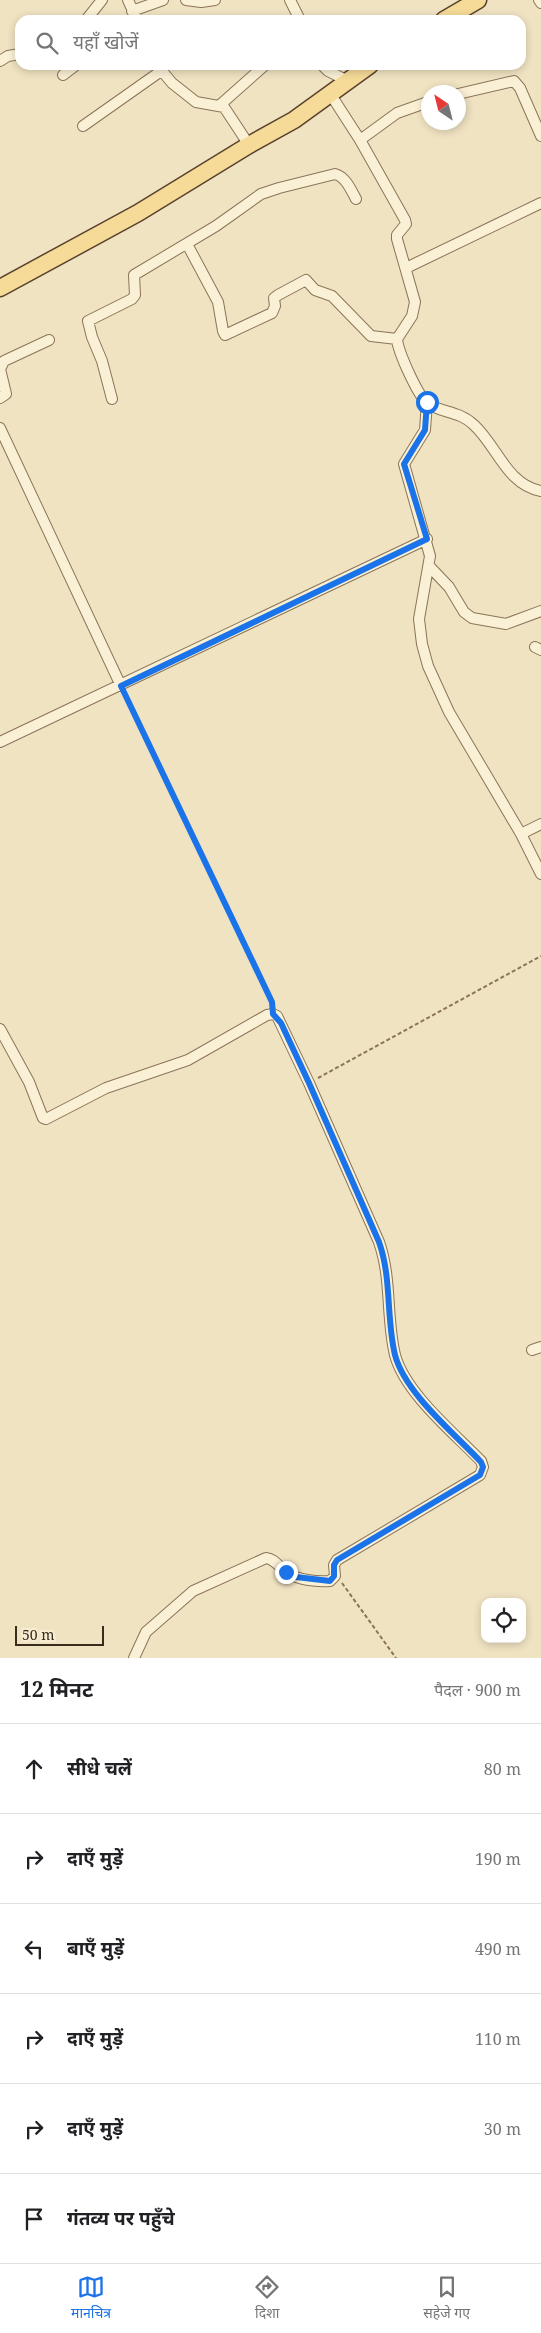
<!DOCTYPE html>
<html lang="hi">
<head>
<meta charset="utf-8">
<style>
  :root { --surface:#fff; --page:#f2f2f2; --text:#202124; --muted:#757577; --line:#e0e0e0; --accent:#1a73e8 }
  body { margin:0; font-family:"Noto Serif","Noto Sans Devanagari",serif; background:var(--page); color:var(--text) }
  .controls { position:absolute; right:15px; bottom:15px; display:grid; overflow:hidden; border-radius:10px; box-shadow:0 2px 8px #0003 }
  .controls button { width:45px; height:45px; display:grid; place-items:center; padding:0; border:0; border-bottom:1px solid var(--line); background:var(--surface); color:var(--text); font:25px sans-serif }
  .compass { position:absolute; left:421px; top:85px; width:45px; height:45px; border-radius:50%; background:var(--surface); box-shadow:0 2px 8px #0003; rotate:325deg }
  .scale { position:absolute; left:15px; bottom:12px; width:89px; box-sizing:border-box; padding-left:5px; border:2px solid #3a2c1d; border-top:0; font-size:14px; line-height:18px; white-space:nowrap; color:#3a2c1d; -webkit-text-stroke:4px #f7edd2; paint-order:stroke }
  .stop { position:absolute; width:15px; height:15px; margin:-11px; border:4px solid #1a73e8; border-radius:50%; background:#fff }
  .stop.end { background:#1a73e8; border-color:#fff; box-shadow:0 1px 5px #0008 }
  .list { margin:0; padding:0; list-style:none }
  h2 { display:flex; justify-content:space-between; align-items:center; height:65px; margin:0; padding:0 20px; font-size:21px }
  h2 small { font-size:16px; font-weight:400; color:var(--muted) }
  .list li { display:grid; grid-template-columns:32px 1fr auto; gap:15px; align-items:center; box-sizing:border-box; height:90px; padding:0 20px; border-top:1px solid var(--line) }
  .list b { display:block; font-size:19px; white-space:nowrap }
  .list em { font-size:16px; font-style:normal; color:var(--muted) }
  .icon { flex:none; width:28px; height:28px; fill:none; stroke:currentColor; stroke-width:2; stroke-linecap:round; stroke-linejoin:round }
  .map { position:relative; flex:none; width:541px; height:1658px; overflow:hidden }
  .search { position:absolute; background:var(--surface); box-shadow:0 2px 8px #0003; left:15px; right:15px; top:15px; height:55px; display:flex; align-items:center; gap:12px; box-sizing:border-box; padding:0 18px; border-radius:15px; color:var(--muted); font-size:19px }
  .sheet { height:605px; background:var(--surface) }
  nav { display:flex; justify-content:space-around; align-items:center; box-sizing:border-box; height:70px; border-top:1px solid var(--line); background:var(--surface); font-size:14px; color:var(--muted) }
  nav a { display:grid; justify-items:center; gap:2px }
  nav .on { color:var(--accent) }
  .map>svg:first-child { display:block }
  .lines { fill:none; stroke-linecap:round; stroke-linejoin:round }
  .minor-casing { stroke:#8b7458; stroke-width:12 }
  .primary-casing { stroke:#59422d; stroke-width:19 }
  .path { stroke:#8b7458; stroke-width:2; stroke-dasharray:4 2.5; stroke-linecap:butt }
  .minor { stroke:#faf0d6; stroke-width:10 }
  .primary { stroke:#f5da98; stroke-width:16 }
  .route { stroke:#1a73e8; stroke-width:6 }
</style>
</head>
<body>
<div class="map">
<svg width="541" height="1658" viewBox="0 0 541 1658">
  <rect width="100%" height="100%" fill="#f0e3c2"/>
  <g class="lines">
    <defs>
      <path id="minor" d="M128,0L137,20
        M186,0L201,2L215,0
        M290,0L300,20
        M539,0L541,3
        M132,11L163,0
        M86,20L102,0
        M0,61L8,56L20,54
        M157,65L172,83L196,102L224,107L249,145
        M322,65L328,71L348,81
        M63,75L76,65
        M458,94L514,81L520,88L541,136
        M331,95L360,140L405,220L406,224L397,235V239L415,302L412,316L397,339C398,352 417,393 426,402C438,413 459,410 474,425C497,446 507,485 541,491
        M220,105L265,65
        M83,126L161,71
        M360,140L397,113L428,102
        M187,244L218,302L223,331L225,335L272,313L275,306L274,298L278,295L306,280L315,290L332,296L371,336L397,339
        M406,268L541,203
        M0,398L6,394L0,369L4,361L49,340
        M112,399L102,361L92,337L88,321L132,299L135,295L134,275L216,226L261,194L279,188L335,174C346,177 351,190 356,199
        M427,402L425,430L404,464L430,556L419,619L422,644L428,666L449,712L521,834L541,874
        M0,428L121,686
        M429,566L449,587L464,612L472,618L506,624L541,611
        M535,647L541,650
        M0,742L427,539
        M521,834L541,824
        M0,1029L29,1082L43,1118L46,1119L106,1088L188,1060L267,1015L273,1014L277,1016L309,1083L379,1242C392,1279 386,1318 395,1355C405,1393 454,1433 481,1461L483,1467L480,1475L337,1560L334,1565L335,1576L330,1581C317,1582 297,1580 286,1572C279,1567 275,1559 266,1558L193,1591L146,1632L134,1658
        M532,1350L541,1347"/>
      <path id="primary" d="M444,20L478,0
        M0,288L138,213L249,145L294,120L370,65"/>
    </defs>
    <use href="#minor" class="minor-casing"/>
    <use href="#primary" class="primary-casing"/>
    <path class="path" d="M125,695L272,1002
      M318,1078L541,956
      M342,1583L396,1658"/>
    <use href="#minor" class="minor"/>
    <use href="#primary" class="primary"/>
  </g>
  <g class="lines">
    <path class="route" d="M286,1572L296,1577L330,1581L334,1576V1565L337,1560L480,1475L483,1467L481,1462C454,1433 405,1393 395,1355C386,1318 392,1279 379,1242L309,1083L281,1023L273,1014L272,1002L121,686L427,539L404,464L425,430L427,402"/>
  </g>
</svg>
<div class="controls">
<button><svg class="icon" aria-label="locate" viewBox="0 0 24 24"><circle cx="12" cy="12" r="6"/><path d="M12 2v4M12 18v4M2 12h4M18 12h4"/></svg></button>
</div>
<svg class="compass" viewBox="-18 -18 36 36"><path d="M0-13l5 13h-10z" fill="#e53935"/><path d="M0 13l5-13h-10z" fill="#757577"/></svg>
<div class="scale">50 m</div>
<div class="stop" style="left:427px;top:402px"></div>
<div class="stop end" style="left:286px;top:1572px"></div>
<div class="search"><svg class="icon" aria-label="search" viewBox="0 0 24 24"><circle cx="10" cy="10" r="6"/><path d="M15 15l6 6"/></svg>यहाँ खोजें</div>
</div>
<section class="sheet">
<h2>12 मिनट<small>पैदल · 900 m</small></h2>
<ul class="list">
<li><svg class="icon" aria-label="ahead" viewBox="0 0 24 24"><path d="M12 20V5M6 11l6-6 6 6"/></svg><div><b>सीधे चलें</b></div><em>80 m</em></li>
<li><svg class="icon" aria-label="right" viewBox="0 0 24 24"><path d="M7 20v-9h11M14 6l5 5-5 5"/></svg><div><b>दाएँ मुड़ें</b></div><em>190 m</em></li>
<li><svg class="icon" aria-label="left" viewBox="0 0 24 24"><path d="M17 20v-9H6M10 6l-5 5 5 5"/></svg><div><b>बाएँ मुड़ें</b></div><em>490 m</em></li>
<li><svg class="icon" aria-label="right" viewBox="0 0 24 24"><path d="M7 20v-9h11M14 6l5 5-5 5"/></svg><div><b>दाएँ मुड़ें</b></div><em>110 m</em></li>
<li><svg class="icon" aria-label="right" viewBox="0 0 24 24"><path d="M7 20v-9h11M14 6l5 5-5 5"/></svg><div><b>दाएँ मुड़ें</b></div><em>30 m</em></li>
<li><svg class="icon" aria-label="arrive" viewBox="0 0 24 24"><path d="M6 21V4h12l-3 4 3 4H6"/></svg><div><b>गंतव्य पर पहुँचे</b></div></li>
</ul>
</section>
<nav>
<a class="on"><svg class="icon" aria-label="map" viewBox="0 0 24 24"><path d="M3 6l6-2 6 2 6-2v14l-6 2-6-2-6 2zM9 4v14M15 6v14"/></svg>मानचित्र</a>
<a><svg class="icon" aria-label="directions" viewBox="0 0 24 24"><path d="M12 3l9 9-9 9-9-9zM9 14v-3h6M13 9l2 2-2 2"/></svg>दिशा</a>
<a><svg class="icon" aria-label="saved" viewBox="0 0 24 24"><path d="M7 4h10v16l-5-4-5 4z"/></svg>सहेजे गए</a>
</nav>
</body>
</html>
